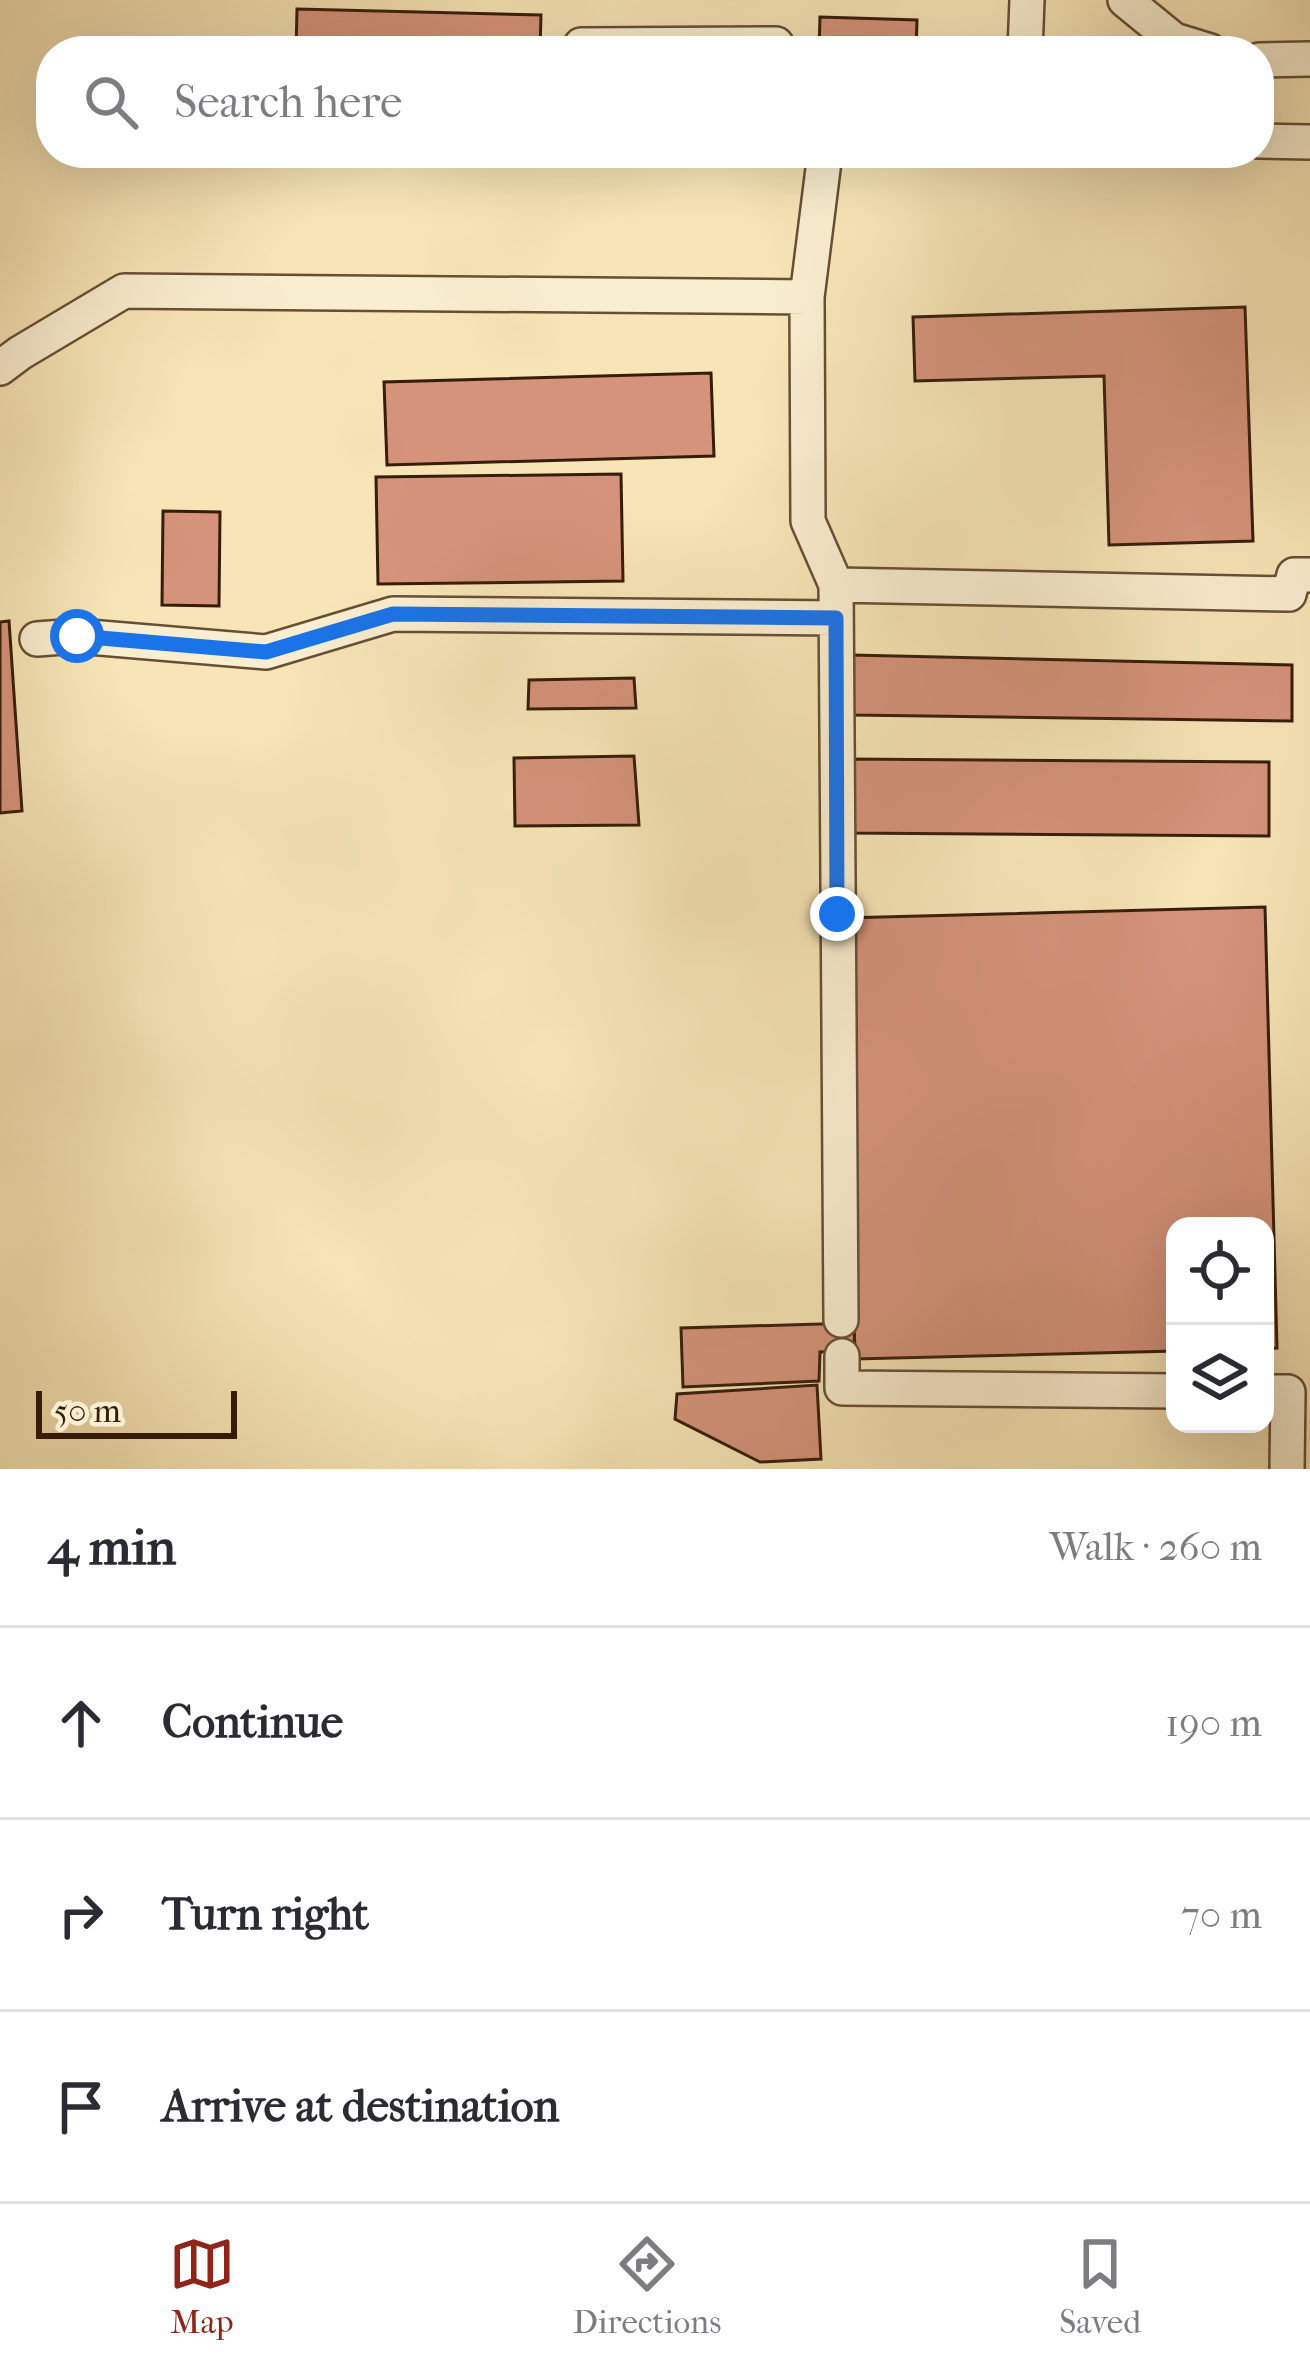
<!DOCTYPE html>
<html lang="en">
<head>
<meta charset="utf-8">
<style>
  :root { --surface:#fff; --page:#f7f7f7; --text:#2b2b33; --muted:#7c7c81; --line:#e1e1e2; --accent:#8f2418 }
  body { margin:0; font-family:"IM FELL French Canon",serif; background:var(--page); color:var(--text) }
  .controls { position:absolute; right:36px; bottom:36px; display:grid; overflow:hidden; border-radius:24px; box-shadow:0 12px 48px #0002 }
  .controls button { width:108px; height:108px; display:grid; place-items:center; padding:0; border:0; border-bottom:3px solid var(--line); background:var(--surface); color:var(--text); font:60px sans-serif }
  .scale { position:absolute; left:36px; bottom:30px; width:201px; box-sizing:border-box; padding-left:12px; border:6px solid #371d09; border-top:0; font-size:33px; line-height:42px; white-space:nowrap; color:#371d09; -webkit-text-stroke:9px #faeed0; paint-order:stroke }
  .stop { position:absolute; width:36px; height:36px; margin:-27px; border:9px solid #1a73e8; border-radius:50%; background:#fff }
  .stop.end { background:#1a73e8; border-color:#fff; box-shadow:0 3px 12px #0008 }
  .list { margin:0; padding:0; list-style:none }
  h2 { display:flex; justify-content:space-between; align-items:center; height:156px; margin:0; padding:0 48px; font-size:51px }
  h2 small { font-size:39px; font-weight:400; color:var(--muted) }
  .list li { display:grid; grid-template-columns:78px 1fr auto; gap:36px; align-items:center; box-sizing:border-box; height:192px; padding:0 48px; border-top:3px solid var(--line) }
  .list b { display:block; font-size:45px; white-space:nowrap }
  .list em { font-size:39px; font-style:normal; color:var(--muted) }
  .icon { flex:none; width:66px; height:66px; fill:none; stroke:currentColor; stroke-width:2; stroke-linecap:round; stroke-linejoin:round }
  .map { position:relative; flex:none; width:1310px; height:1469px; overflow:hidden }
  .search { position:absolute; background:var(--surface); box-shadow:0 12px 48px #0002; left:36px; right:36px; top:36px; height:132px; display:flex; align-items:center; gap:30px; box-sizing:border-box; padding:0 42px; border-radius:48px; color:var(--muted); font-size:45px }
  .sheet { height:732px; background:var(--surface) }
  nav { display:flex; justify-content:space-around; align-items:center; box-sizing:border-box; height:168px; border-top:3px solid var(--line); background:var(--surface); font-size:33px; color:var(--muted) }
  nav a { display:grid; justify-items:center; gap:6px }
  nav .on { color:var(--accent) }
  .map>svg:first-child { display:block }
  .building { fill:#d5937b; stroke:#371d09; stroke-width:3 }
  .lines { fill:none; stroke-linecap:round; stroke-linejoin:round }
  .minor-casing { stroke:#674f34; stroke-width:38 }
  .minor { stroke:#faeed0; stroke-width:33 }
  .route { stroke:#1a73e8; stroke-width:15 }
</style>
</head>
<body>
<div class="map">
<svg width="1310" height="1469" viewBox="0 0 1310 1469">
  <rect width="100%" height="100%" fill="#f7e5b7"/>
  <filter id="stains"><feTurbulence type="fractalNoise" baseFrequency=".00167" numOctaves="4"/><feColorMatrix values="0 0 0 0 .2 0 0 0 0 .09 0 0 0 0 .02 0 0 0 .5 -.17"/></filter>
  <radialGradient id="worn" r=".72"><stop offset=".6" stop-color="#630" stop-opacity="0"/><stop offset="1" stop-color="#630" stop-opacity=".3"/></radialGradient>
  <path class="building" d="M297,9L541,15L540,51H296Z
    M820,17L917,20L916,51H819Z
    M1245,307L1253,541L1109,545L1104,376L915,381L913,317Z
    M711,373L714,456L387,465L384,382Z
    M621,474L623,581L378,584L376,477Z
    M163,511L220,512L219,606L162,605Z
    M9,621L22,811L0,813V622Z
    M851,655L1292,665V721L853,715Z
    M634,678L636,708L528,709L529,680Z
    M634,756L639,825L515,826L514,758Z
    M846,759L1269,762V836L846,833Z
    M1265,907L1277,1348L1265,1349V1226H1175V1351L855,1359L843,918Z
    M854,1323L855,1351L820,1352L819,1381L683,1387L681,1328Z
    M817,1385L821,1459L760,1462L675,1419L677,1394Z"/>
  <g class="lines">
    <defs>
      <path id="minor" d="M1125,0L1174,40L1210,51
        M581,45L776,44L777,51
        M1025,51L1027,0
        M1259,60L1310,59
        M1259,141L1310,142
        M825,153L807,297L808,521L836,585L841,1320
        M0,368L20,353L124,291L807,297
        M836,585L1289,594L1294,575H1310
        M37,639L77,636L266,652L393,614L836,618
        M842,1356V1388L1175,1391
        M1265,1392H1288L1287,1469"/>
    </defs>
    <use href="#minor" class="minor-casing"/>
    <use href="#minor" class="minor"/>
  </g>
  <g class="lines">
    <path class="route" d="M77,636L266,652L393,614L836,618L837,914"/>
  </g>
  <rect width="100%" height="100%" filter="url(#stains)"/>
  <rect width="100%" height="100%" fill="url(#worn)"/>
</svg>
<div class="controls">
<button><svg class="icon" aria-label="locate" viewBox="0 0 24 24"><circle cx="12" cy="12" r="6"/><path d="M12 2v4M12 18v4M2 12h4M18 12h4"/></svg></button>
<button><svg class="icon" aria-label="layers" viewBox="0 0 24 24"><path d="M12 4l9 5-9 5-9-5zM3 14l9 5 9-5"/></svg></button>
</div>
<div class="scale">50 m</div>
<div class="stop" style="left:77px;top:636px"></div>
<div class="stop end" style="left:837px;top:914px"></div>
<div class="search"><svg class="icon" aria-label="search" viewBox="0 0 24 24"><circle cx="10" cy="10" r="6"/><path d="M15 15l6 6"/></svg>Search here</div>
</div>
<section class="sheet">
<h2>4 min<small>Walk · 260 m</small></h2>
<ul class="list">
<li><svg class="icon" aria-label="ahead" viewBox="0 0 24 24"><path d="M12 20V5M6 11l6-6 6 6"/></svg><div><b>Continue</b></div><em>190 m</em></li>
<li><svg class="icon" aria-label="right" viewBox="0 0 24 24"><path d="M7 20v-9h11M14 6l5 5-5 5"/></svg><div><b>Turn right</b></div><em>70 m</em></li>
<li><svg class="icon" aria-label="arrive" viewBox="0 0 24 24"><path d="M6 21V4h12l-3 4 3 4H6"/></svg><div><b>Arrive at destination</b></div></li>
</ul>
</section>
<nav>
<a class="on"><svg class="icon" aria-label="map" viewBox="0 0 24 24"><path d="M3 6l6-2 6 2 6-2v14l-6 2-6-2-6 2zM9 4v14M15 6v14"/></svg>Map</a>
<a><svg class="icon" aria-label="directions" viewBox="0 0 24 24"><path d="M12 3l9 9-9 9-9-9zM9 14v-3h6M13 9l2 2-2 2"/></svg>Directions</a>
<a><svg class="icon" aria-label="saved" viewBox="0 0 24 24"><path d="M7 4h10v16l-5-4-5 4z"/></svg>Saved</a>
</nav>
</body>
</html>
